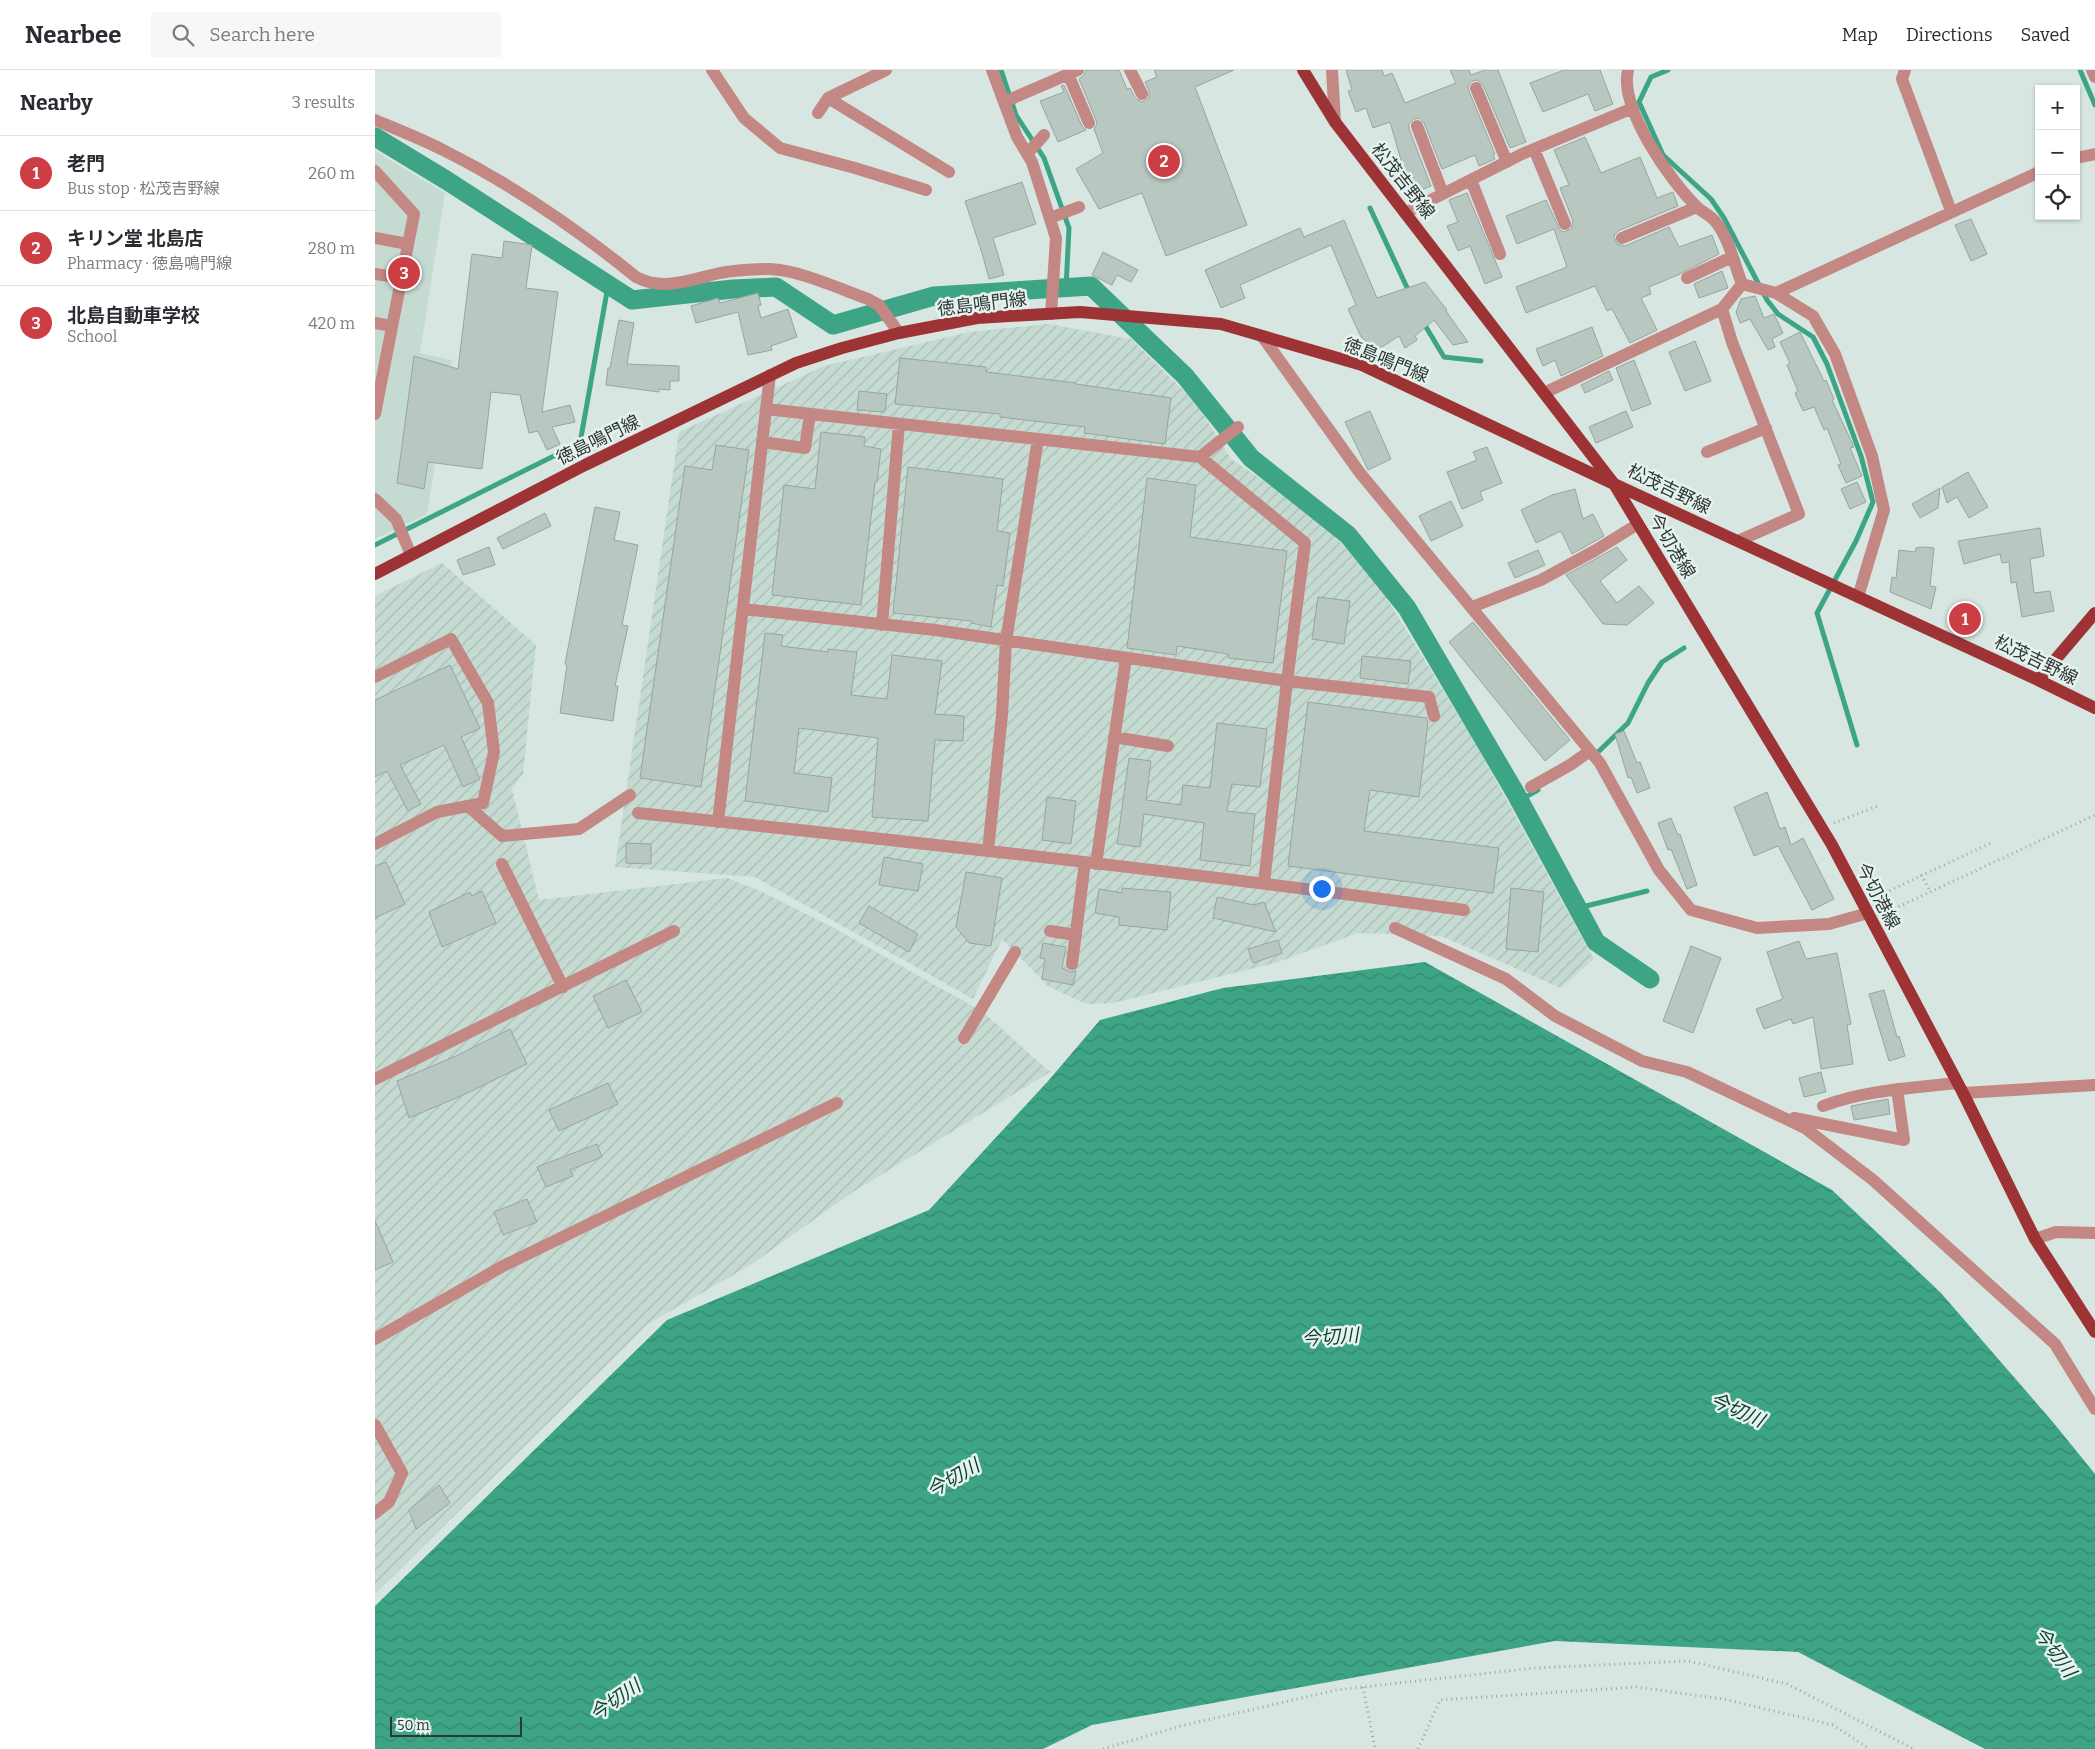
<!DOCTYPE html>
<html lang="en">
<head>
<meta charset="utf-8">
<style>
  :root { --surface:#fff; --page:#f7f7f7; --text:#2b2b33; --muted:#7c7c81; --line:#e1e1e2; --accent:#cd3d44 }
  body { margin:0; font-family:Bitter,"Noto Sans JP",serif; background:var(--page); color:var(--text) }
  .controls { position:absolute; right:15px; top:15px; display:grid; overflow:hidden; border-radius:0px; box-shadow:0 1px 4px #0004 }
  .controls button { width:45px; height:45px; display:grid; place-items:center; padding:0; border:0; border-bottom:1px solid var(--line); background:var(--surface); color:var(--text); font:25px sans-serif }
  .scale { position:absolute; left:15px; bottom:12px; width:132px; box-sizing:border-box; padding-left:5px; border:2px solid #313634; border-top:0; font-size:14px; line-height:18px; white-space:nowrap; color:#313634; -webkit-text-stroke:4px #e4f3ed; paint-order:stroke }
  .you { position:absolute; left:946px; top:818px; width:18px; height:18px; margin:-12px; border:4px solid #fff; border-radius:50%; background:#1a73e8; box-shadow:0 0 0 8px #1a73e833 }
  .badge { display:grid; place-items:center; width:32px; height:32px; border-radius:50%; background:var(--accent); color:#fff; font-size:16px; font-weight:700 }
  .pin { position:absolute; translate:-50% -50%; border:2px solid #fff; box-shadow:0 1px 5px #0006 }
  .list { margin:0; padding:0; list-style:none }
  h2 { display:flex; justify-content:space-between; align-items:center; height:65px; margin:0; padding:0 20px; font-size:21px }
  h2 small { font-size:16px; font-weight:400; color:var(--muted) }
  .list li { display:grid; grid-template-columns:32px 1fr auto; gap:15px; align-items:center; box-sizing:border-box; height:75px; padding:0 20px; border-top:1px solid var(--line) }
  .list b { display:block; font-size:19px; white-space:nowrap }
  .list p { margin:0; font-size:16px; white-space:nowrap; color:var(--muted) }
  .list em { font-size:16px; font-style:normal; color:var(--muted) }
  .icon { flex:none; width:28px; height:28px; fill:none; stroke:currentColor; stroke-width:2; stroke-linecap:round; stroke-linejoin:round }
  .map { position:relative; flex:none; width:1720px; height:1679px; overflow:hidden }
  header { display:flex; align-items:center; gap:30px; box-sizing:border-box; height:70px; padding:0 25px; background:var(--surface); border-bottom:1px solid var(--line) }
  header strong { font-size:24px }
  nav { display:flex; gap:28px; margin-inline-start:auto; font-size:18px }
  .search { width:350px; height:45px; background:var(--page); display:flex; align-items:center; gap:12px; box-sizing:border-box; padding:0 18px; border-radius:0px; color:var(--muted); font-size:19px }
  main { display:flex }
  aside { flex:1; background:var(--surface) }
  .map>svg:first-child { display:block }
  .built { fill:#c5dbd2 }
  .industrial { fill:url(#industrial-furrows) }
  .water { fill:url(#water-waves) }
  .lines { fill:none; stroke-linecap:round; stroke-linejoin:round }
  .stream { stroke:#3da586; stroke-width:5 }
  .canal { stroke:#3da586; stroke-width:19 }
  .building { fill:#b9c7c1; stroke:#97a59f }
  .path { stroke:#9ca8a3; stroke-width:3; stroke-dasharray:1 4; stroke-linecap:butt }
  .minor { stroke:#c38784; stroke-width:12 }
  .major { stroke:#9e3336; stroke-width:12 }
  .labels { text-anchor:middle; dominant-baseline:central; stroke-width:5; stroke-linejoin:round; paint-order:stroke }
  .street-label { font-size:18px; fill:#313634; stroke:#e4f3ed }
  .water-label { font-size:19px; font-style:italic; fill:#0d3b2e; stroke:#e4f3ed }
</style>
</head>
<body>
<header>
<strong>Nearbee</strong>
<div class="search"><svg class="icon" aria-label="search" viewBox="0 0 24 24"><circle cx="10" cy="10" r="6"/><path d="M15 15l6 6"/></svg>Search here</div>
<nav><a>Map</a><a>Directions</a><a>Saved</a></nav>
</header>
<main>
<aside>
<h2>Nearby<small>3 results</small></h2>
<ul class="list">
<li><span class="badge">1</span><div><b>老門</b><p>Bus stop · 松茂吉野線</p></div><em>260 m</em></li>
<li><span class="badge">2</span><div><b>キリン堂 北島店</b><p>Pharmacy · 徳島鳴門線</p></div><em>280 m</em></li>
<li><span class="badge">3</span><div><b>北島自動車学校</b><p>School</p></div><em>420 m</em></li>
</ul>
</aside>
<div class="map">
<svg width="1720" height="1679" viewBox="0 0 1720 1679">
  <defs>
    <pattern id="industrial-furrows" width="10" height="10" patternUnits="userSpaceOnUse" patternTransform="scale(1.25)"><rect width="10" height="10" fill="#c5dbd2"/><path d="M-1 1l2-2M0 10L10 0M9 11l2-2" fill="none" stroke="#aabdb5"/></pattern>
    <pattern id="water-waves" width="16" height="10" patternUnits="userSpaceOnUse" patternTransform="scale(1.25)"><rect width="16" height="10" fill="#3da586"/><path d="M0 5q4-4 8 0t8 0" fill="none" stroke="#34876e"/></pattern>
  </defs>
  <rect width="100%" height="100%" fill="#d7e6e0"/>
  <path class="built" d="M0,81L70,123L45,283L77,290L52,444L0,469Z"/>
  <path class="industrial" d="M674,254L756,269L822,334L856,389L935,442L997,504L1098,669L1219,889L1186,918L1066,866L983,863L900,893L738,933L711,934L674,917L627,869L598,929L380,807L240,797L304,362L449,296L594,262Z
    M67,493L161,575L148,704L137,719L164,830L352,808L385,821L457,857L608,942L675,1002L478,1122L377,1194L273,1254L0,1524V526Z"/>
  <path class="water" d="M1050,892L1457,1120L1566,1223L1677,1351L1720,1404V1679H1610L1423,1582L1180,1571L717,1655L668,1679H0V1536L292,1250L554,1140L674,1010L725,950L848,918Z"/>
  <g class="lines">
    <path class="stream" d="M626,0L641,45L669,88L694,158L691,218
      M1293,0L1276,7L1264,32L1288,85L1336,129L1349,148L1392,230L1403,244L1438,267L1452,294L1486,386L1498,432L1481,471L1442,543L1482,675
      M1705,0L1720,35
      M995,138L1035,224
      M1048,252L1069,287L1106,291
      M0,475L205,373L233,216
      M1220,685L1253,653L1273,613L1287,592L1309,578
      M1145,730L1163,720
      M1203,838L1272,821"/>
    <path class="canal" d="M0,67L71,110L257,230L358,219L401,217L458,255L559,226L716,216L810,306L876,388L973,465L1032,538L1141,724L1221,872L1275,909"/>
  </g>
  <path class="building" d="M711,0H744L752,19L755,18L760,28L767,32L774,28V21L770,12L782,7L779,0H859L820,17L872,155L791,186L767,123L724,139L701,99L728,83L719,59L722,54L721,50L704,9L709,5Z
    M971,0H1007L1009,6L1017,3L1030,33L1081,13L1075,0H1094L1096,5L1110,0H1123L1151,72L1135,78L1108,15L1102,10L1097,11L1093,16L1094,21L1120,84L1118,85L1120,89L1104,96L1100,85L1067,99L1049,53L1044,48L1039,49L1034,54V59L1056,116L1039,123L1028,97L1015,52L998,58L991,38L981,42L973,21L977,20Z
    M1189,0H1225L1238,34L1220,41L1213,24L1168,42L1155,13Z
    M689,15L707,56L711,60L683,72L665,31L689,22L686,16Z
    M1210,67L1226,103L1265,87L1282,128L1298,122L1303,136L1243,161L1239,166L1242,174L1250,176L1294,157L1304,177L1337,165L1344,184L1305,204L1274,217L1276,224L1266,228L1282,260L1255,273L1237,239L1232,241L1220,216L1151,243L1141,217L1192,197L1179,159L1142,174L1131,146L1171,130L1185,160L1189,162L1196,159L1198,151L1185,118L1194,115L1179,80Z
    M647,112L661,154L618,168L629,205L614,209L607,183L590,131Z
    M1092,123L1127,207L1110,214L1095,176L1083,181L1072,156L1083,152L1074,130Z
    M1596,149L1612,184L1596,191L1580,155Z
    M969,150L1002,228L1050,212L1072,240L1071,241L1093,272L1078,275L1059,250L1040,266L1042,270L1030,278L1024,266L1002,280L986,267L973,239L981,235L956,175L865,215L870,228L846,238L830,200L925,158L929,167Z
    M129,171L157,175L151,218L183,222L167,342L195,335L200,352L177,357L185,374L172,380L163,361L154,363L145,325L116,322L107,399L53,392L49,419L22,413L39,286L83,299L97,184L127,188Z
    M728,182L763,200L756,212L742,205L737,215L717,205Z
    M1347,201L1353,218L1324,228L1319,214Z
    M383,223L386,235L383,236L386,248L413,239L422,267L396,276L397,280L373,285L363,242L321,253L316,236L343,228L345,233Z
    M1380,226L1389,248L1399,244L1408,263L1397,269L1400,277L1393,280L1375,249L1365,253L1361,242L1366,229Z
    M244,250L259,253L252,294L304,296V311H295V320L284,319V322L231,315L233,298H235Z
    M1217,257L1228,286L1186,306L1180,290L1168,296L1161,279Z
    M1425,262L1449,311L1451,310L1459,329L1457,330L1479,377L1475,378L1487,406L1471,413L1463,395L1466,394L1452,358L1449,360L1439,337L1428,341L1420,323L1423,321L1412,295L1415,293L1405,272Z
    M1320,271L1336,311L1310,321L1294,282Z
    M525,288L611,297V302L701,313V314L796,328L790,374L709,363L710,357L625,347V344L520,334Z
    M1259,290L1276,334L1257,341L1241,298Z
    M1234,301L1238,310L1210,323L1206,315Z
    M484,321L512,324L510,342L482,340Z
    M995,341L1016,389L993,400L970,352Z
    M1251,341L1258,357L1221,373L1214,357Z
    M446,362L490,367L489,376L506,379L502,412H500L486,535L397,525L409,415L440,419Z
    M341,375L374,380L326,717L265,708L310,396L337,400Z
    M1112,377L1127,413L1105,422L1108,430L1087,439L1072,402L1102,390L1098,382Z
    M533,397L628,409L622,461L635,463L628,516L622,515L616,557L596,553L597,551L518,543Z
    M1593,402L1613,437L1594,448L1582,427L1572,433L1567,417Z
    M772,408L821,415L815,467L912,481L898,593L853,588V584L802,576L801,585L752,578Z
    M1482,412L1491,432L1475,439L1466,419Z
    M1565,418L1563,438L1545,448L1537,434Z
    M1200,419L1208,449L1218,444L1229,466L1197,484L1186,461L1161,473L1146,440L1177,425Z
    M1076,431L1088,456L1056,471L1044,446Z
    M220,437L245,442L239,470L263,475L247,555L253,556L240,616H243L238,651L185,643L192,595L190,594Z
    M170,443L176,456L128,479L122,468Z
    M1665,458L1669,486L1655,489L1659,523L1675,521L1679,541L1647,547L1641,512L1636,513L1634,492L1627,493L1625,484L1589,494L1583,471Z
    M114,477L120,495L88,505L82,490Z
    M1242,477L1252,490L1225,511L1242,533L1264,516L1279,533L1252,555L1228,554L1191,505Z
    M1549,477L1559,478L1555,516L1561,517L1556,539L1515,522L1517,507L1521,508L1524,480L1540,482L1541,478Z
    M1163,480L1170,495L1140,508L1133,493Z
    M943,527L975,531L969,574L937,569Z
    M1098,552L1195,670L1170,691L1074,572Z
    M390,563L408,565L406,576L453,582V579L482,582L476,625L512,629L517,585L567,591L560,644L589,646L588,671L560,670L553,751L497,747L503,668L424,658L419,703L457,708L453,742L370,731Z
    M987,586L1036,591L1033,614L985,608Z
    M75,595L105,658L86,667L105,709L88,717L69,675L25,695L46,734L33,741L12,701L0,707V630Z
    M933,632L1051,648L1053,652L1044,727L995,720L989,761L1124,778L1118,823L913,796Z
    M842,653L892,659L885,717L857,714L852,741L880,744L875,796L825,790L829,753L769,744L765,777L742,774L754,688L776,691L771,730L806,735L808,715L835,718Z
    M1249,661L1262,693L1265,692L1275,718L1262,723L1256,707L1253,708L1240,664Z
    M1392,722L1405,759L1410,757L1416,775L1428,768L1459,829L1437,840L1403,776L1379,786L1359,737Z
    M672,727L701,731L696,774L667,770Z
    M1296,748L1303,765L1305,764L1322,815L1312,819L1296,779L1293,780L1283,753Z
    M251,773L276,774V794L251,793Z
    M509,787L548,794L543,821L504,815Z
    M11,792L30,834L0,848V796Z
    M591,802L627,808L616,876L594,873L581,857Z
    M747,818L796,822L792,860L744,855V847L720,843L724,819L747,823Z
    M1136,818L1169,822L1163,882L1131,879Z
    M107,821L121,853L67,877L54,842L95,822L97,826Z
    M842,827L879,835L889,832L901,862L838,848Z
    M494,836L543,864L534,882L484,853Z
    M903,870L907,883L878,893L873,879Z
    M1424,871L1431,889L1462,883L1476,954L1472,955L1478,994L1446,999L1438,947L1418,954L1416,949L1389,959L1381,939L1408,929L1392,882Z
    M668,873L691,877L687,898L696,902L701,901L698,915L667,909L670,889L665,888Z
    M1316,876L1346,888L1318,963L1288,951Z
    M251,910L267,942L233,958L218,926Z
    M1509,920L1522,967L1524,966L1530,986L1514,991L1494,924Z
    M135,959L152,994L88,1025L34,1048L22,1011L81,986Z
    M1446,1002L1451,1022L1429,1027L1424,1008Z
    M233,1013L243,1034L184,1061L174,1040Z
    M1513,1029L1515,1044L1479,1050L1476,1036Z
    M222,1074L227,1087L195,1100L198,1106L171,1117L162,1097Z
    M152,1129L162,1152L128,1165L119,1142Z
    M0,1151L18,1192L0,1200Z
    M64,1415L75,1433L41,1459L34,1440Z"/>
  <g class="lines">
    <path class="path" d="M1459,753L1505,735
      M1546,805L1556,822
      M1501,827L1618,772
      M1510,843L1720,745
      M988,1617L1000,1679
      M728,1679L806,1656L961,1620L1159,1598L1313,1591L1412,1614L1539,1679
      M1043,1679L1065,1630L1261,1617L1348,1629L1458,1655L1495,1679"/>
    <path class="minor" d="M337,0L369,48L405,78L480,98L551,120
      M617,0L642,67L657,92L681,168L676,244
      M755,0L767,24
      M957,0L960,52
      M1253,0C1244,38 1295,111 1322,137C1327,142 1335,145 1340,151C1354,168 1359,193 1367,214
      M1530,0L1527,9L1576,141
      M1717,0L1720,7
      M693,4L714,53
      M1101,18L1132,92
      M453,28L574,102
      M629,32L703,0
      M443,43L453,28L511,0
      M0,50C23,60 47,69 70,81C138,115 202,159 261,207C289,222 317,209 345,203C362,200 378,199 395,199C424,200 465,219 493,229L504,235L524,263
      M1042,56L1068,124
      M1159,79L1190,154
      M652,84L669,65
      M1701,88L1720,84
      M0,101L39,144L0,344
      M1096,110L1125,184
      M1030,143L1147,84L1258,38
      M675,148L704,137
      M0,168L33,174
      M1247,168L1322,137
      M0,204L27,208
      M1312,208L1357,187
      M1367,214L1401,223L1438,246L1460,284L1497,386L1509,440L1483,527
      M1401,223L1664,102
      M1347,239L1357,272L1424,444L1363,471
      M0,253L17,256
      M887,266L985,403L1225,693L1284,800L1316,840L1382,858L1454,854L1493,843
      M1169,323L1347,239L1367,214
      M387,372L430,378L435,344
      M1332,382L1391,358
      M825,387L863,357
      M0,429L21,449L36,485
      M1097,537L1166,510L1221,480L1263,454
      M368,539L560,560L912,611L930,473L825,387L391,339
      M507,555L524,354
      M0,607L76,569L113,633L119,682L108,733L62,742L0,774
      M739,667L793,676
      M1156,717L1195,695L1215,681
      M93,736L127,766L204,759L255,725
      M263,743C539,772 814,802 1089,840
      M343,752L395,305
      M613,781L627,645L631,571L663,369
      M127,794L188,917
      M721,794L751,588
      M889,813L912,611L1054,627L1059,646
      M1020,858L1131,909L1180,946L1267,991L1312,1002L1430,1058L1498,1110L1680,1274L1720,1339
      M675,861L701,865
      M697,894L710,792
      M589,968L640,882
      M0,1009L299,861
      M1588,1023L1720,1015
      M1448,1036C1491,1020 1537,1018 1582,1013
      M1419,1048L1529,1070L1522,1019
      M1660,1169L1681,1162L1720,1163
      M0,1269L128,1196L462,1033
      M0,1355L27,1403L14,1432L0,1443"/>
    <path class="major" d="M928,0L960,52L1239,414L1457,775L1588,1023L1660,1169L1720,1262
      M0,504L210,395L421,293L467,278L524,263L602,248L705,242L846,254L987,295L1239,414L1663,610L1720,638
      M1663,610L1720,543"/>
  </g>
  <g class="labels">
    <g class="street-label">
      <text transform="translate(1028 111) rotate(52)">松茂吉野線</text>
      <text transform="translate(607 234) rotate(-7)">徳島鳴門線</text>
      <text transform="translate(1011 290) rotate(22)">徳島鳴門線</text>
      <text transform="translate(223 370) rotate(-26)">徳島鳴門線</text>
      <text transform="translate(1294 419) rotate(26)">松茂吉野線</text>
      <text transform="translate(1297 476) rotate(59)">今切港線</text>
      <text transform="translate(1661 590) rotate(26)">松茂吉野線</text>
      <text transform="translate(1503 826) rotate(62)">今切港線</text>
    </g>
    <g class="water-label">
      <text transform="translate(955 1267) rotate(-4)">今切川</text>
      <text transform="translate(1362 1340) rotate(24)">今切川</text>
      <text transform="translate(578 1408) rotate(-30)">今切川</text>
      <text transform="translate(1680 1582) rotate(54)">今切川</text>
      <text transform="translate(240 1630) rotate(-35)">今切川</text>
    </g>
  </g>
</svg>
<div class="controls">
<button>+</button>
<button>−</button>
<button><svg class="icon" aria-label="locate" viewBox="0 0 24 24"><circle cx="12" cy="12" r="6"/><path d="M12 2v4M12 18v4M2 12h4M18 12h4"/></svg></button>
</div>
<div class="scale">50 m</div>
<div class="you"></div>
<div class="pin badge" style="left:1590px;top:549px">1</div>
<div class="pin badge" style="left:789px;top:91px">2</div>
<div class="pin badge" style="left:29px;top:203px">3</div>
</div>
</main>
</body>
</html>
